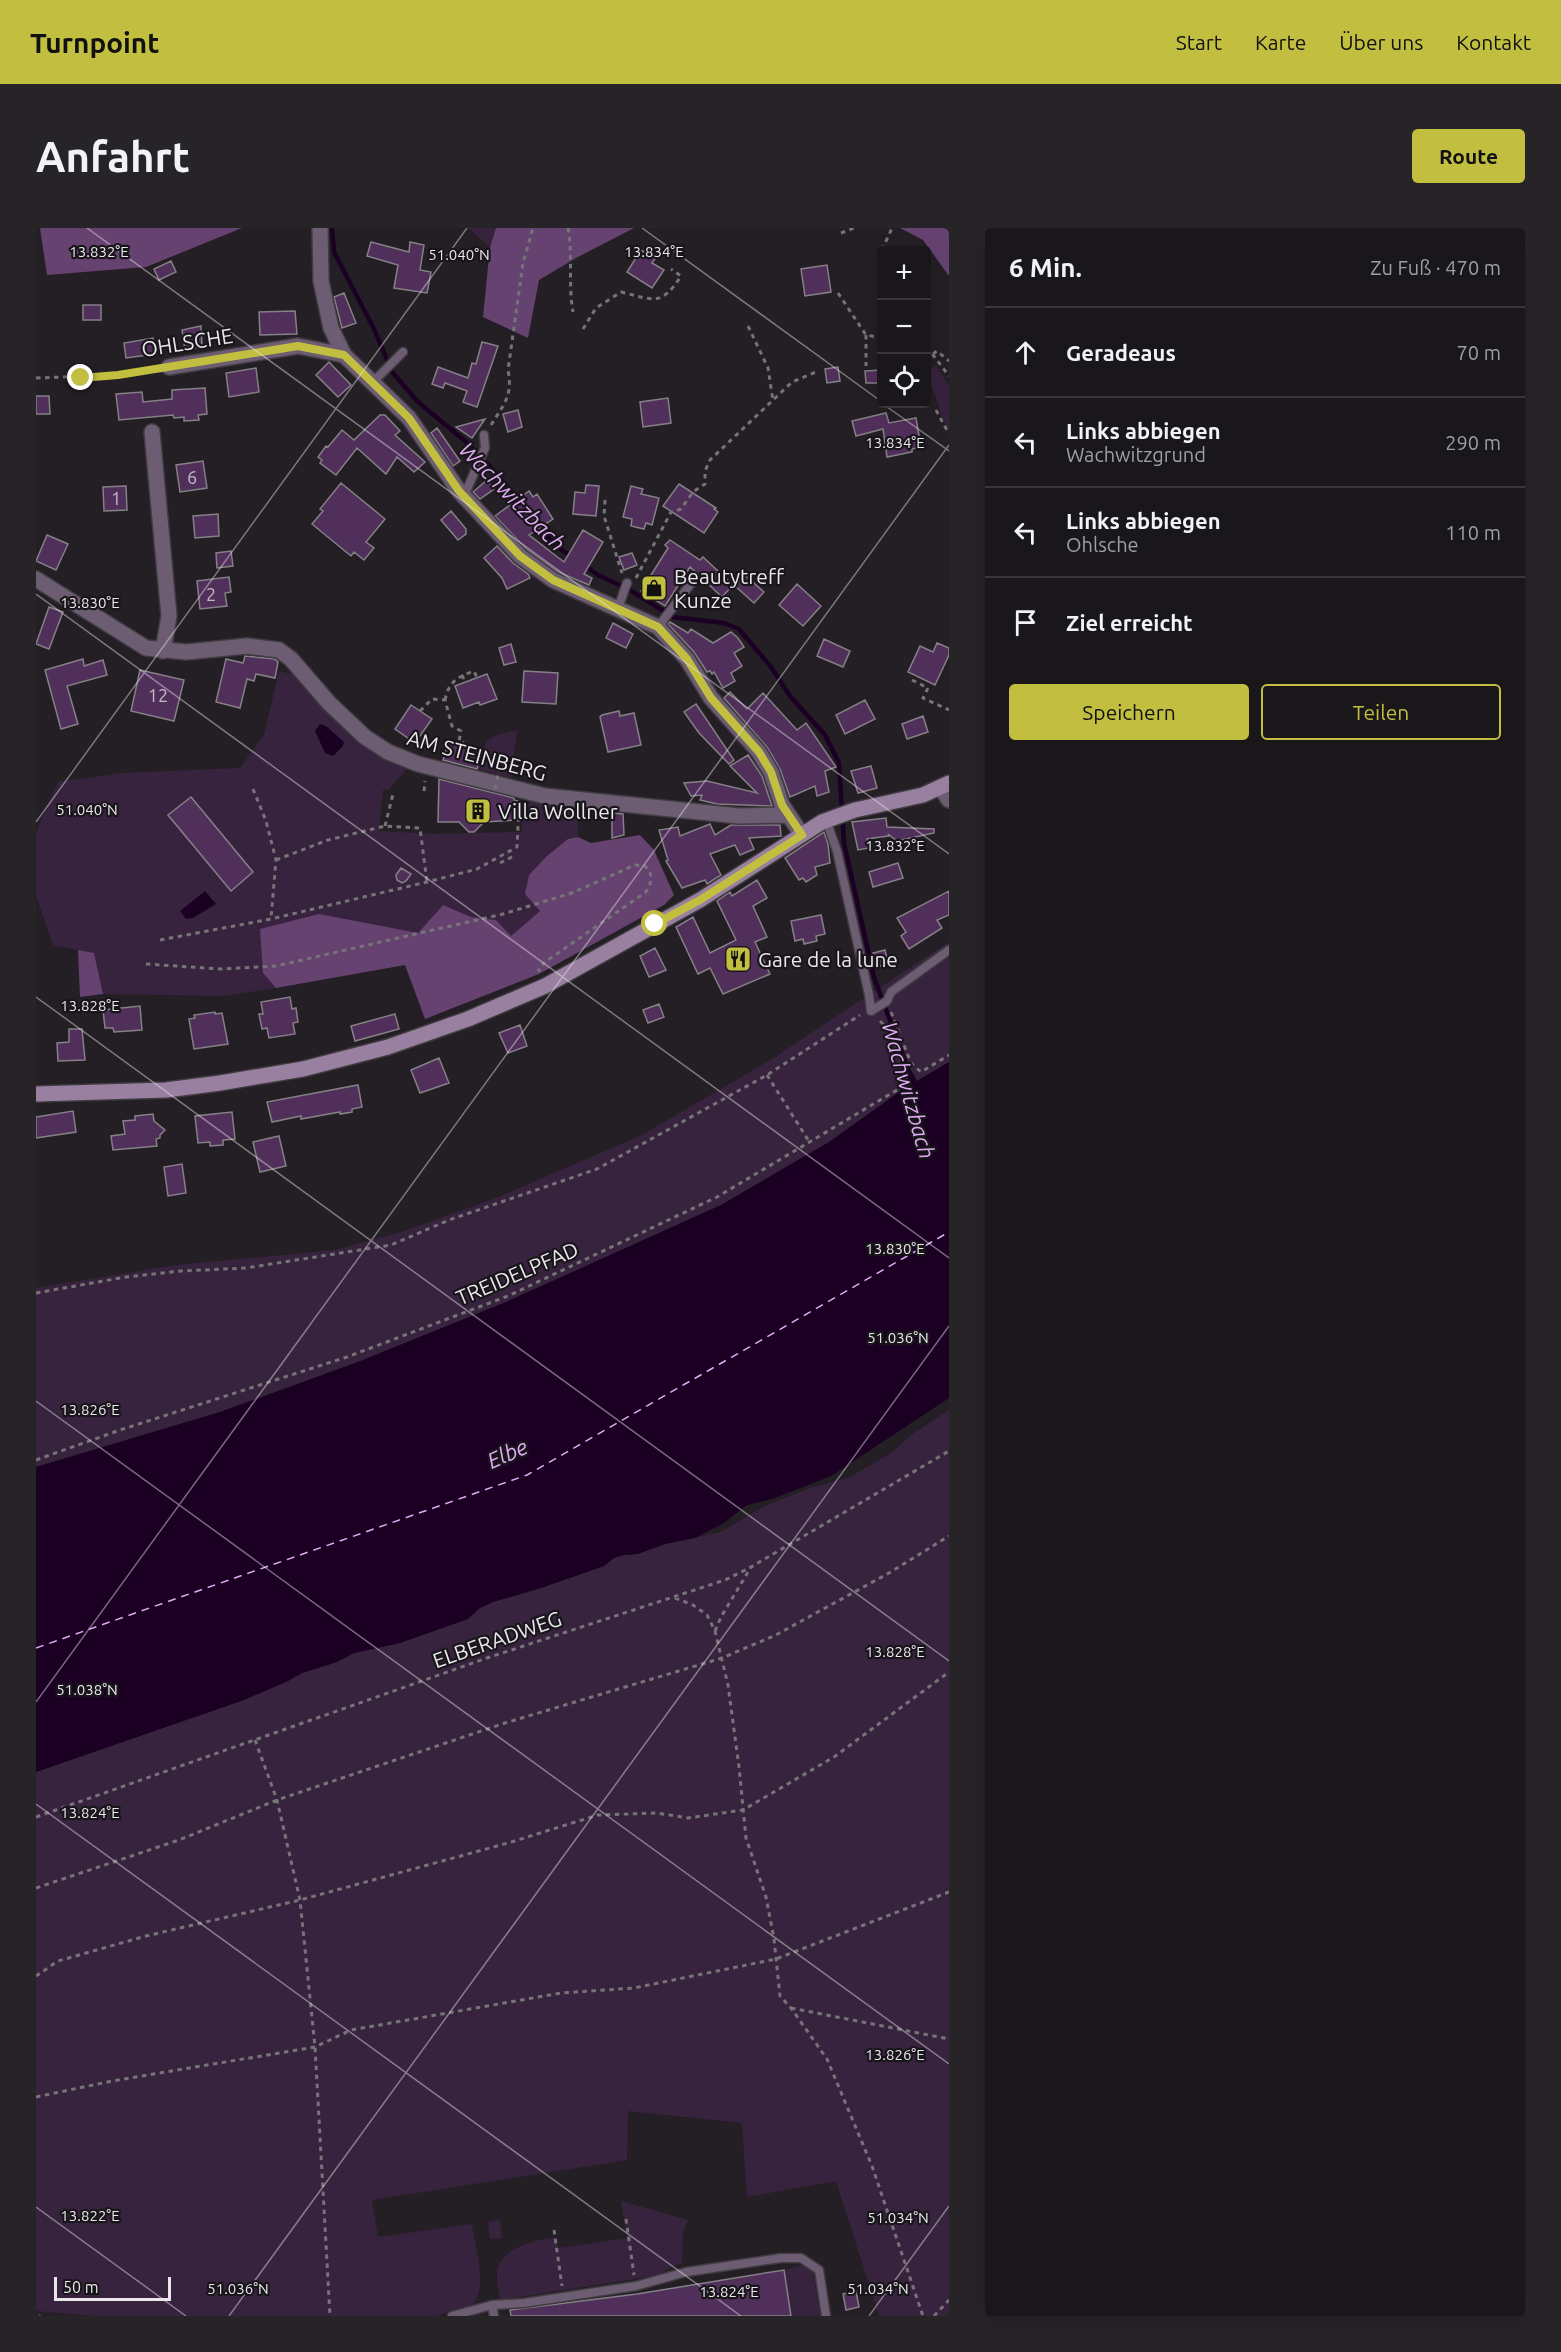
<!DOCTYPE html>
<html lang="de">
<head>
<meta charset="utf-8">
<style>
  :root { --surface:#1a171b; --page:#272428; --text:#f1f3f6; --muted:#9f9fa3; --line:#38363a; --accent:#c1be40 }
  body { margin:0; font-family:Ubuntu,sans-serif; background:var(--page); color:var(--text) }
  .controls { position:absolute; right:18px; top:18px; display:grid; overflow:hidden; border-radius:6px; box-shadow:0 6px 24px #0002 }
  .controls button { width:54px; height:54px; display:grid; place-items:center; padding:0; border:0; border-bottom:2px solid var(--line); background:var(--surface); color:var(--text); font:30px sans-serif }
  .scale { position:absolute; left:18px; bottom:15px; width:117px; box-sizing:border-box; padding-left:6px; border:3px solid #e9e7ea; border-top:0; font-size:16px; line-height:21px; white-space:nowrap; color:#e9e7ea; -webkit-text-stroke:4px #19161b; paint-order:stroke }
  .stop { position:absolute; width:18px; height:18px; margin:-14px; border:4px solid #c1be40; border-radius:50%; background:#fff }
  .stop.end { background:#c1be40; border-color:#fff; box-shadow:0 2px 6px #0008 }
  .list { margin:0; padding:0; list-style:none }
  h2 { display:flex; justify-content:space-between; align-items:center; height:78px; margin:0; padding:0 24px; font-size:26px }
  h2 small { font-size:20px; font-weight:400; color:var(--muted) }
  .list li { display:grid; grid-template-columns:39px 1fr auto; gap:18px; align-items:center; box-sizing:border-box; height:90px; padding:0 24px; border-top:2px solid var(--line) }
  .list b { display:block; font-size:22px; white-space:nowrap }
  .list p { margin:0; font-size:20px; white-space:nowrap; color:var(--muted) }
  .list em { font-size:20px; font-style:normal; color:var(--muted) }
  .actions { display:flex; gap:12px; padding:18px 24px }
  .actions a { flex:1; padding:14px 0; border:2px solid var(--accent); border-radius:6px; text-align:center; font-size:21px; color:var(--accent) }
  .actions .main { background:var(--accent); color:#111 }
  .icon { flex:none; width:33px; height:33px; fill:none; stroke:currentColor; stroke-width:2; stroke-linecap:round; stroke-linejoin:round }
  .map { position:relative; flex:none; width:913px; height:2088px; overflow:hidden; border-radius:6px }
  header { display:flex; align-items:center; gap:36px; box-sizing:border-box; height:84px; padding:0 30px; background:var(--accent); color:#111 }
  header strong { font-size:28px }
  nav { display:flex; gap:33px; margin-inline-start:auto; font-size:21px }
  .intro { display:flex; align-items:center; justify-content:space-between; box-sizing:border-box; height:144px; padding:0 36px }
  h1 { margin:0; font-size:42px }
  .button { padding:15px 27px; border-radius:6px; background:var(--accent); color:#111; font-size:21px; font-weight:700 }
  main { display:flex; gap:36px; padding:0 36px }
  aside { flex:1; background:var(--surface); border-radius:6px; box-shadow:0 6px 24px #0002 }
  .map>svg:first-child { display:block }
  .green { fill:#38233f }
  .forest { fill:#664271 }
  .water { fill:#1b0024 }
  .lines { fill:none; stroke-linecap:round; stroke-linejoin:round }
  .stream { stroke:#1b0024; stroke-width:4.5 }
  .ferry { stroke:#e1abf3; stroke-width:1.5; stroke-dasharray:8 6; stroke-linecap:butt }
  .building { fill:#512f5b; stroke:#858086; stroke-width:1.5 }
  .lane-casing { stroke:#3f3b40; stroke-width:11 }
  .street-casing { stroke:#3f3b40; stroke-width:18 }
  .secondary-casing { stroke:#3f3b40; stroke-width:18 }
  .path { stroke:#777478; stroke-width:3; stroke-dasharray:4.5 4.5; stroke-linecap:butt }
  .lane { stroke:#6d5d73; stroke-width:8 }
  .street { stroke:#6d5d73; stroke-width:15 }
  .secondary { stroke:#9980a1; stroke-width:15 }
  .path-bridge { stroke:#777478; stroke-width:3; stroke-dasharray:4.5 4.5; stroke-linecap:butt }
  .route { stroke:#c1be40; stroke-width:8 }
  .ticks { fill:none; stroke:#e9e7ea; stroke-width:1.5; stroke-opacity:0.45 }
  .labels { text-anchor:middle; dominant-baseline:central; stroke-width:4.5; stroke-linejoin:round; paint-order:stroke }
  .number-label { font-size:18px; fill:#c3b9c6 }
  .street-label { font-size:21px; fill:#e9e7ea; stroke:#19161b }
  .poi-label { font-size:21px; fill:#e9e7ea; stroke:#19161b; text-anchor:start }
  .water-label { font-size:22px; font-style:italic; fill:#e1abf3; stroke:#19161b }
  .ticks-label { font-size:15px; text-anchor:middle; fill:#e9e7ea; stroke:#19161b; stroke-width:4.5; stroke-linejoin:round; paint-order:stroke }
</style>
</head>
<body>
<header>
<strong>Turnpoint</strong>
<nav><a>Start</a><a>Karte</a><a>Über uns</a><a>Kontakt</a></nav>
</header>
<div class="intro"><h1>Anfahrt</h1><a class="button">Route</a></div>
<main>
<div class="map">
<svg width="913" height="2088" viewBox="0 0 913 2088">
  <rect width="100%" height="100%" fill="#231f24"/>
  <path class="green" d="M432,0H460L454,19Z
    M900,137L913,158V202L906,189L892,145Z
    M243,443L260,447L372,538C368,548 358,552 353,562H347L343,603L398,606L486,604V578H493L494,571L542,577V609L532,611L504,683L475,708L460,692L435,689L407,677L382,705L227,745L240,760L188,768L67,766L58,725L17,717L0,668V604L22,554L85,545L204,540L228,507Z
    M481,503L475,550L442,541C451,510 448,507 481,503Z
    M913,714V834L881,853L872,837L870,838L873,857L793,914L685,977L470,1074L322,1134L184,1184L0,1239V1060L140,1037L299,1022L365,1004L463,969L606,907L731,834Z
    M913,1182V2084L908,2088H843L800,1953L711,1969L706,1895L592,1883L591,1932L336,1972L342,2009L436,1996C439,2020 452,2056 437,2077L400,2088H59L0,2083V1544L208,1472L252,1453L266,1445L301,1434L318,1425L364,1415L431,1391L444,1380L457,1374L505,1360L568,1338L578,1330L588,1327L602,1326L629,1316L685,1304L727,1279L774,1260L812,1250L855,1225L878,1205Z
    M585,1973L652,1992L647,2005L646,2036L638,2037L623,2047L464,2072C463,2062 459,2049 462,2039C470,2018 501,2012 520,2009L522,2020L591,2010Z
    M464,1992L466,2010L454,2011L452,1994Z
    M767,2037L777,2044L784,2088H755L748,2042Z"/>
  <path class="forest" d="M4,0H206L110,39L11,47Z
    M460,0H598L540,30L503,52L492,110L447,89L454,19Z
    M864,0H913V48L887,12Z
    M604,607L618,622L638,667L628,677L503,746L389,791L369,737L240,760L227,745L224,701L283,686L382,705L407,677L435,689L460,692L475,708L504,683L489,666L493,647L511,628L532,611L542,609L555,615Z
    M42,722L58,725L67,766L44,769Z"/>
  <path class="water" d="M284,496L290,498L308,514L307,518L297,528L289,525L279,503Z
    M169,663L180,676L157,690L150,691L144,683Z
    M913,834V1170L795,1248L736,1271L711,1277L688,1295L659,1310L629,1316L602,1326L588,1327L578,1330L568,1338L505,1360L457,1374L444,1380L432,1391L364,1415L318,1425L301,1434L266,1445L252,1453L208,1472L0,1544V1239L184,1184L322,1134L470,1074L685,977L793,914L873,857L869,838L872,837L881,853Z"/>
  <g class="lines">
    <path class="stream" d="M296,0L298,24L338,101L356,144L382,174L429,213L460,245L484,276
      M500,297L523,320L536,329
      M548,337L562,347L594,362L637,389L688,395L703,401L735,439L754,468L789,507L803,535L808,615L838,749L872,841"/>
    <path class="ferry" d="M0,1420L491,1247L913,1004"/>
  </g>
  <path class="building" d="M335,14L373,24L374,14L388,17L384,42L395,44L391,65L358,60L362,37L331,28Z
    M605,22L619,31L616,35L628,42L616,60L591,44Z
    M135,33L140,44L123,52L118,41Z
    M791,37L795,64L769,68L765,41Z
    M308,65L320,95L306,100L298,69Z
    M47,77H65V92H47Z
    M259,83L261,106L224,107L223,84Z
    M165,98L166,119L149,122L146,102Z
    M117,110L119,126L90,130L88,115Z
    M446,114L462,118L441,179L427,174L431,163L409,155L407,160L396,156L402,139L432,150L436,135L440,136Z
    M293,134L315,157L302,169L280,147Z
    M802,139L804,153L791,155L789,141Z
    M220,140L223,164L193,169L190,145Z
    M846,142V155H830L829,143Z
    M169,160L171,186L162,187L163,192L148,193V189L138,190L137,187L83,192L80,166L106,164L107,174L136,171V162Z
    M0,168H13L14,186H0Z
    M632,170L635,195L607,199L604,174Z
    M482,182L486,199L472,204L467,186Z
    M850,185L853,195L880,190L885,219L876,221V224L851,229L847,201L820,208L816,193Z
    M344,187H349L364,203L359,207L389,234L378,244L361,229L350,246L321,220L300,247L284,235L286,232L282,229L290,218L292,219L306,202L318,212Z
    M449,191L436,210L420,199Z
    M401,200L424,233L417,238L395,205Z
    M167,233L171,260L144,264L140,237Z
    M451,252L458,261L444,271L437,264Z
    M305,255L349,291L330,314L338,320L328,332L318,324L315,328L276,296L287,283L284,281Z
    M643,256L680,280L678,281L682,284L668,305L627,278Z
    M550,257L563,258L560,288L537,286L539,264L549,265Z
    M90,258L91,282L68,283L67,259Z
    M595,258L607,261L605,266L623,270L616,297L610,295L608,301L595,298L596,291L587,289Z
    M493,263L497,269L501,266L517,291L493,307L528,334L547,302L567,314L548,346L556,350L553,357L522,344L490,321L459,288Z
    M415,283L430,301V306L422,312L405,292Z
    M182,286L183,308L159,310L157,288Z
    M11,307L32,316L20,342L0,333Z
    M634,312L664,332L667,329L697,357L686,369L654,339L629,378L605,363L632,320L629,317Z
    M461,318L477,335L492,346L494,350L471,361L466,350L448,330Z
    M195,323L197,338L181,340L180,325Z
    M596,325L601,337L588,342L583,329Z
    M709,347L728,364L718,375L699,358Z
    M193,349L195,364L189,365L191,378L164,381L161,353Z
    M761,356L785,378L767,398L743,377Z
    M13,379L27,384L13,421L0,416Z
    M634,394L652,405L655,401L677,415L695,404L702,410L708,419L698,425L706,438L695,445L699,453L687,460L678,444L676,446L674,443L671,444L658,424L632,396Z
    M577,395L597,406L590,420L570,410Z
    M788,411L814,423L807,439L781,428Z
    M901,415L913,420V427L899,457L872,444L884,418L897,424Z
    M475,416L480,434L468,437L463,420Z
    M209,428L239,431L242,434L239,450L220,446L218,453L211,451L204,480L180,474L190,431L207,435Z
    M47,431L48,438L67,432L71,447L31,458L42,496L25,501L9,442Z
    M104,442L148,452L138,493L95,483Z
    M488,443L522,445L520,476L486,474Z
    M451,446L461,471L444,477L443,474L427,480L419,458Z
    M694,464L711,481L727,465L761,502L770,495L800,539L789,543L793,564L781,568L779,558L754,569L744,541L731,519L688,470Z
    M829,472L839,491L809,506L800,487Z
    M660,476L698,532L693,536L663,505L648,484Z
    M375,477L396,491L379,515L359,501Z
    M583,483L584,488L598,485L605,517L572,524L564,489L566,487Z
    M887,488L892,504L871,511L866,496Z
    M412,514L446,523L441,541L407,532Z
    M712,527L726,548L736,578L681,576L664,572L666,567L655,568L648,555L671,553L721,565L694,538Z
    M835,538L841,560L822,565L815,543Z
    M403,551L478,570V572L482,573L481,592L448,594L438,604H433L423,594H402Z
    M155,569L217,644L195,663L132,587Z
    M576,585L587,586L588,607L576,610Z
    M850,590L851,599L898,601V605L861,613L852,606L853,608L831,611L833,620L822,622L816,594Z
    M674,596L679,607L695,597H744L745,608L713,610L718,621L704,627L699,617L674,626L685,647L671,656L669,652L646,660L630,633L632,632L623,602L642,599L644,608Z
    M788,604L792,616L794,635L779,639L781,647L770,654L767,650L763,652L749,630Z
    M862,635L867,650L837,659L833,644Z
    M365,640L375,646L370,653L366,655L361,652L360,647Z
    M721,652L731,670L717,678L731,709L719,714L734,746L687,766L674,740L662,746L640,699L657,689L674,725L700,712L681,673L694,664L696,668Z
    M913,663V687L901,692L906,700L873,721L865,708L870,704L861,690Z
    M785,687L789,706L780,708L781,713L768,716L767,711L759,713L755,693Z
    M619,720L630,742L613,749L604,728Z
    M849,722L852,736L840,739L837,725Z
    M254,769L256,781L260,780L262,794L257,795L259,806L233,810L231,800L226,801L223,786H227L225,774Z
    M623,776L628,789L612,795L607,782Z
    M104,778L106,802L78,804L77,800H69L67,782Z
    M179,784V786L186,785L192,816L158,821L153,791L159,790L158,787Z
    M359,786L363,801L319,813L315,798Z
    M484,797L491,818L472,825L463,805Z
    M33,801H46L49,832L22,833L21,815L33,814Z
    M403,830L413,855L384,865L375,842Z
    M322,857L326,879L316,881V884L304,886V884L265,891V888L236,894L231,874Z
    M37,883L40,904L0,910V889Z
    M196,884L199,911L187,912V917L174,918V914L162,915L159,888Z
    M117,886L118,893L129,902L124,907V910L120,911L121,918L77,922L75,908L89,906L87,893L99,892V888Z
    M243,908L250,938L224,944L217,914Z
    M146,936L150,965L132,968L128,939Z
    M748,2042L755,2088H475L474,2082L601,2066Z
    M820,2063L823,2079L810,2082L807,2066Z"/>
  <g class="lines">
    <defs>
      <path id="lane" d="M336,155L367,124
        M428,268L449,220L448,207
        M582,380L591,355
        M622,399L656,354
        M790,592L801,623L833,767L835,783L851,773L855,764L913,722
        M456,2077L488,2075L600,2058L650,2044L745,2030H765L783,2042L790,2088
        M416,2088L456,2077L458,2088"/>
      <path id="street" d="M284,0L285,53L295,100L308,127L373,190L423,263L484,328L517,352L622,399L651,431L675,470L723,524L735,544L746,577L766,607
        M133,139L262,118L308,127
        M116,204L133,388L127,423
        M0,351L110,420L150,424L211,418L243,422L255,431L293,475L329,509L352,524L382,536L509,568L703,588L752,587
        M905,560L913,572"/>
      <path id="secondary" d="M0,866L130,862L184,855L267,841L352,819L432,791L509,758L664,672L786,594L819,582L887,567L913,555"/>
    </defs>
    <use href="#lane" class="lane-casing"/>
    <use href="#street" class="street-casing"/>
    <use href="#secondary" class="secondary-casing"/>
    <path class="path" d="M532,0C537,28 532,56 537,84
      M805,5L818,0
      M846,22L856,0
      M846,23L843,29L846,55
      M802,65L830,107L846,110
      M712,98L732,140L737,173
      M547,101L560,80L585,64C618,72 625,79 645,48L635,41
      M830,107V138
      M891,119L913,148
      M897,126L901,123L913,133
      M0,150L82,147L119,141
      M900,182L913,206
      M455,197C468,176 477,168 472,142L487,35L497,0
      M569,272L568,288L586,345
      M600,350L635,284L645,281L657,264L669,256V243L674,232L756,154L780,144
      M426,447L429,454
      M876,452L892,460L887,470L913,482
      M409,472C413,453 422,449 438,443L441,450
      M384,483L396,471L409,472L416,498L425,503L423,513L428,515
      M217,561L230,593L240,632L235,690
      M388,563L389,553
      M349,598L357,566
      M240,632L292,612L349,598L384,600L391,654
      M464,635L478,628
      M124,712L235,691L391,654L441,641L481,619L483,578
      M110,736L185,741L240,738L467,686L536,665L599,637L609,638C618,648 616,653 610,664L509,734L503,740V744
      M855,784L875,835L885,844L913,827
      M731,847L774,915
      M0,1065L90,1049L145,1043L210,1040L355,1017L413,992L561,941L731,847L824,787
      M0,1232L84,1202L311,1129L472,1068L681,969L871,856C866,833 859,806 841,790
      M639,1370L657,1377L671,1387L679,1403L692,1457L703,1539L710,1610L730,1669L738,1711L744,1768L755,1780L791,1831L836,1938L887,2088
      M679,1403L685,1389L715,1339
      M219,1512L241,1572L264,1672L279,1819L294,2088
      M0,1589L454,1429L689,1352L715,1339L913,1223
      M0,1660L143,1612L241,1572L469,1495L686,1430L738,1408L853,1345L913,1308
      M0,1748L22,1733L110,1708L264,1672L472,1615L562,1587L621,1585L652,1590L707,1582L798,1529L913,1444
      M755,1780L913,1811
      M0,1869L76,1853L279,1819L315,1802L525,1765L598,1760L740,1731L913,1664
      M590,1991L598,2047
      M518,2002L526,2058
      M0,2088H5
      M898,2088L913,2072"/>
    <use href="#lane" class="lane"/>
    <use href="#street" class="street"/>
    <use href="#secondary" class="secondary"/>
    <path class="path-bridge" d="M459,561L463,541"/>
  </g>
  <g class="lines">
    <path class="route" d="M45,150L82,147L262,118L308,127L373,190L423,263L484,328L517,352L622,399L651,431L675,470L723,524L735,544L746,577L766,607L664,672L619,696"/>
  </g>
  <path class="ticks" d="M51,0L913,626M606,0L846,174M847,176L913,223M0,366L913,1030M0,594L431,0M0,769L913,1433M0,1173L913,1836M0,1474L913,217M0,1576L705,2088M0,1979L150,2088M193,2088L913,1098M833,2088L913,1978"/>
  <defs>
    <symbol id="shop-square" viewBox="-11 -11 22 22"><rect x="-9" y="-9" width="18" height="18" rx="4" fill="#c1be40" stroke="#19161b"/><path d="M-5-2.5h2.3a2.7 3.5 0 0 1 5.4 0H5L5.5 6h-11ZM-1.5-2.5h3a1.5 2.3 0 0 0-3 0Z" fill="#111"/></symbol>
    <symbol id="building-square" viewBox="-11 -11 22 22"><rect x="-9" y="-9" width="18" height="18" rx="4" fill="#c1be40" stroke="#19161b"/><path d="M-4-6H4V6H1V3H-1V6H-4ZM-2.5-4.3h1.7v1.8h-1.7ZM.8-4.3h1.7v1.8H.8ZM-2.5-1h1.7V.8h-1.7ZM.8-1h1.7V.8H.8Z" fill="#111"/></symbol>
    <symbol id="restaurant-square" viewBox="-11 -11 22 22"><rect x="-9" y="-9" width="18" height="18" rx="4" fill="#c1be40" stroke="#19161b"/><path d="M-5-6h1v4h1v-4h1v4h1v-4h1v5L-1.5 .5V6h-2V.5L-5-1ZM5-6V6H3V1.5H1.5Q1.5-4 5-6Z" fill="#111"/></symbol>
  </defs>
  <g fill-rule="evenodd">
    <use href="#shop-square" x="603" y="345" width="30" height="30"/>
    <use href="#building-square" x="427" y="568" width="30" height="30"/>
    <use href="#restaurant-square" x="687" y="716" width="30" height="30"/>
  </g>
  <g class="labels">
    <g class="number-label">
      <text x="156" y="249">6</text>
      <text x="80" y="270">1</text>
      <text x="175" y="366">2</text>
      <text x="122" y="467">12</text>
    </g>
    <g class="street-label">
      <text transform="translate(151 114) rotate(-9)">OHLSCHE</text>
      <text transform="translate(441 527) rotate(15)">AM STEINBERG</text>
      <text transform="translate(481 1045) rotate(-23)">TREIDELPFAD</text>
      <text transform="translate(461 1411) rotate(-19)">ELBERADWEG</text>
    </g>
    <g class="poi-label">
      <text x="638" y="348">Beautytreff<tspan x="638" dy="24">Kunze</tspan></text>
      <text x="462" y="583">Villa Wollner</text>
      <text x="722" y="731">Gare de la lune</text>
    </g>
    <g class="water-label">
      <text transform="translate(477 268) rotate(46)">Wachwitzbach</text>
      <text transform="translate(873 862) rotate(74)">Wachwitzbach</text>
      <text transform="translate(471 1225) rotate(-24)">Elbe</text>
    </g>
  </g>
  <g class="ticks-label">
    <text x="63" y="29">13.832°E</text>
    <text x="618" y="29">13.834°E</text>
    <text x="423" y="32">51.040°N</text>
    <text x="859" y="220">13.834°E</text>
    <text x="54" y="380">13.830°E</text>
    <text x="51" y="587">51.040°N</text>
    <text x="859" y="623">13.832°E</text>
    <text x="54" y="783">13.828°E</text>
    <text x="859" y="1026">13.830°E</text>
    <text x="862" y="1115">51.036°N</text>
    <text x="54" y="1187">13.826°E</text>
    <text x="859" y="1429">13.828°E</text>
    <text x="51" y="1467">51.038°N</text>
    <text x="54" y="1590">13.824°E</text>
    <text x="859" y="1832">13.826°E</text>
    <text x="54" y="1993">13.822°E</text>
    <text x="862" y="1995">51.034°N</text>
    <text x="202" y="2066">51.036°N</text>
    <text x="842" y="2066">51.034°N</text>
    <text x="693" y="2069">13.824°E</text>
  </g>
</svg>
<div class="controls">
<button>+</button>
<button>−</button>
<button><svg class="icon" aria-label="locate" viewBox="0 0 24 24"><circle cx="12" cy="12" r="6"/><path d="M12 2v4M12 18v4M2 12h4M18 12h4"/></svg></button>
</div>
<div class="scale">50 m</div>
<div class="stop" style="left:619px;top:696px"></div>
<div class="stop end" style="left:45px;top:150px"></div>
</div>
<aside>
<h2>6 Min.<small>Zu Fuß · 470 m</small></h2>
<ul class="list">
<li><svg class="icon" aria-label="ahead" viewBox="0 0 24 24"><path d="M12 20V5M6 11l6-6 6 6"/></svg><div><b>Geradeaus</b></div><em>70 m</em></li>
<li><svg class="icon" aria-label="left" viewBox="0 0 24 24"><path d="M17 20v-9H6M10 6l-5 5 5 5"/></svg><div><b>Links abbiegen</b><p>Wachwitzgrund</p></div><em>290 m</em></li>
<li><svg class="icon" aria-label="left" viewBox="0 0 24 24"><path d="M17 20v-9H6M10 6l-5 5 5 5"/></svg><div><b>Links abbiegen</b><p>Ohlsche</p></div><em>110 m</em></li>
<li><svg class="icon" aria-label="arrive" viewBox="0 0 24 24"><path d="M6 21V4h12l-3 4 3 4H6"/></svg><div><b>Ziel erreicht</b></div></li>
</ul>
<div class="actions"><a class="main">Speichern</a><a>Teilen</a></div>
</aside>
</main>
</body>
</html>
